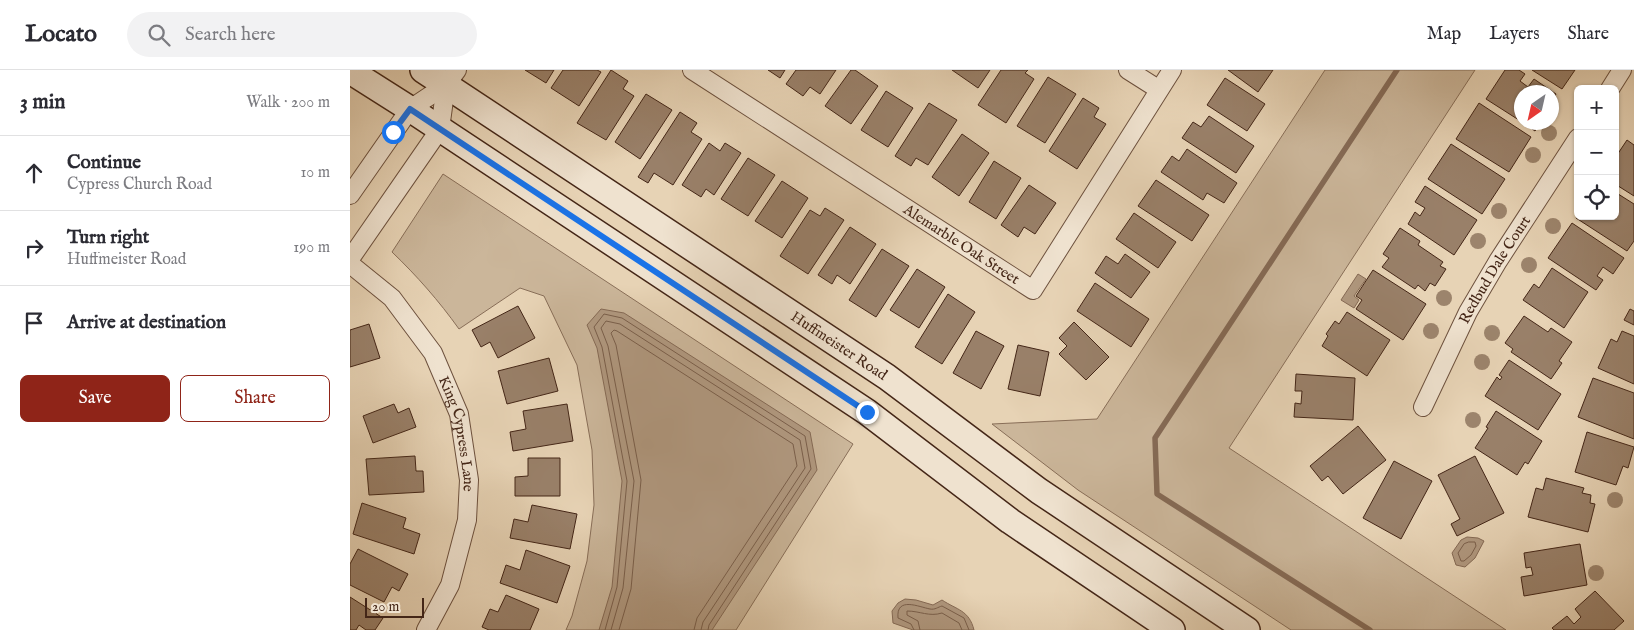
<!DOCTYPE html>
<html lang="en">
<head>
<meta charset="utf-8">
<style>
  :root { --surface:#fff; --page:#f2f2f3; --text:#2b2b33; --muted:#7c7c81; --line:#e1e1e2; --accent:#8f2418 }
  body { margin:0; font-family:"IM FELL English",serif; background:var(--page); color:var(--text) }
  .controls { position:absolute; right:15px; top:15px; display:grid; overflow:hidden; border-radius:8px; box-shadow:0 1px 4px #0004 }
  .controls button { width:45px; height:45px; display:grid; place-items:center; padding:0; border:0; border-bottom:1px solid var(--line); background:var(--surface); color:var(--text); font:25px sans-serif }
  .compass { position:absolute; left:1164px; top:15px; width:45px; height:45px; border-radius:50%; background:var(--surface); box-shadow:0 1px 4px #0004; rotate:214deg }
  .scale { position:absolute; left:15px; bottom:12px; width:59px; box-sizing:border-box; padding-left:5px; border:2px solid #442617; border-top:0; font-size:14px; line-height:18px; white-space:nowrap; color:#442617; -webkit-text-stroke:4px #efe2cf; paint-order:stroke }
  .stop { position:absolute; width:15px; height:15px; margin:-11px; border:4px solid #1a73e8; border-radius:50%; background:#fff }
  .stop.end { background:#1a73e8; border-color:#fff; box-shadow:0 1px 5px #0008 }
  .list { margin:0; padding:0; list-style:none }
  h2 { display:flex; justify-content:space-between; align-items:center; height:65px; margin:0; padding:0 20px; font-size:21px }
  h2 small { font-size:16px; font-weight:400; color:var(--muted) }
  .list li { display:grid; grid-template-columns:32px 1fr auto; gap:15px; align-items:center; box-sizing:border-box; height:75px; padding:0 20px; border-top:1px solid var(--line) }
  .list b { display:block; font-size:19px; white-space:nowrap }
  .list p { margin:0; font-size:16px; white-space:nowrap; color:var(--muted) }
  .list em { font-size:16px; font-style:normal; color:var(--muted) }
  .actions { display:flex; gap:10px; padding:15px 20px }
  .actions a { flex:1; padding:11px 0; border:1px solid var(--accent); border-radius:8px; text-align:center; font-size:18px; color:var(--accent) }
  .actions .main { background:var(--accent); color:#fff }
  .icon { flex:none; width:28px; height:28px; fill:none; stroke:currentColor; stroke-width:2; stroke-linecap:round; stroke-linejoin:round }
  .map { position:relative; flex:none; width:1284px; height:560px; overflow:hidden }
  header { display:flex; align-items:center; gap:30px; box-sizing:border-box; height:70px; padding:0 25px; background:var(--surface); border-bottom:1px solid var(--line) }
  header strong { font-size:24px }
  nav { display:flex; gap:28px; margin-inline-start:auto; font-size:18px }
  .search { width:350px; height:45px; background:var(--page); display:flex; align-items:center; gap:12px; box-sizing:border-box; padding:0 18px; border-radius:28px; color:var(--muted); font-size:19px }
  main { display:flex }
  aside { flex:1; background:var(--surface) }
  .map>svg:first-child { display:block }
  .green { fill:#cbb69a; stroke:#886e58 }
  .water { fill:#b0987f; stroke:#856a55 }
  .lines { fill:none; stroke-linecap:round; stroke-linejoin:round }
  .shore { stroke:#7a5f4b; stroke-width:1 }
  .stream { stroke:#856a55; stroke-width:5.5 }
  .building { fill:#998069; stroke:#442617 }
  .minor-casing { stroke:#6d513e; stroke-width:20 }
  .secondary-casing { stroke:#442617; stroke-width:28 }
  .minor { stroke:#efe2cf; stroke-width:18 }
  .secondary { stroke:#efe2cf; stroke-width:25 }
  .tree { fill:#9c846c }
  .route { stroke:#1a73e8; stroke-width:6 }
  .labels { text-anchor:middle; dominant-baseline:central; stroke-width:4.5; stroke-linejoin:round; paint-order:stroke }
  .street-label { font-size:15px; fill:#442617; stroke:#efe2cf }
</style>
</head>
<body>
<header>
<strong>Locato</strong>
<div class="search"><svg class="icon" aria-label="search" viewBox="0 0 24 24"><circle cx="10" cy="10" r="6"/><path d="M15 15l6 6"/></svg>Search here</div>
<nav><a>Map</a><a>Layers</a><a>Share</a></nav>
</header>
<main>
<aside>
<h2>3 min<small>Walk · 200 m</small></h2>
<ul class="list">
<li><svg class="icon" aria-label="ahead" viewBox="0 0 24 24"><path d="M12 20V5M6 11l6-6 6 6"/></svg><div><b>Continue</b><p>Cypress Church Road</p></div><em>10 m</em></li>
<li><svg class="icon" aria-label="right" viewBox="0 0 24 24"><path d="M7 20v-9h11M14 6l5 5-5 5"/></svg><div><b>Turn right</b><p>Huffmeister Road</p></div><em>190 m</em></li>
<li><svg class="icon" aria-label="arrive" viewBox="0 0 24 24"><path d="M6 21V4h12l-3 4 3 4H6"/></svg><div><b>Arrive at destination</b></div></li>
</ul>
<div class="actions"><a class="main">Save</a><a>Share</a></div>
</aside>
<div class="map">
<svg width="1284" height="560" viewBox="0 0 1284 560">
  <rect width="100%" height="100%" fill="#e7d3b5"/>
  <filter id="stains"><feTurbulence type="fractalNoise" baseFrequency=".004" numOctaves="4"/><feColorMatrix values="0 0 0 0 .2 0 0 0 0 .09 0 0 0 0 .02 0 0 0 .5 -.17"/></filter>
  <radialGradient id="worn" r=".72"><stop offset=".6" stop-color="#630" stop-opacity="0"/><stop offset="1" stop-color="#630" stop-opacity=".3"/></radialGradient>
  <path class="green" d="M975,0H1125L879,378L1156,560H941L728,420L642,354L747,349Z
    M93,104L503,374L386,560H216L222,546L237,491L244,435L242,380L227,295L194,226L170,218L109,259C89,231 67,206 42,182Z"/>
  <path class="water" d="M1008,204L1016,209L1004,226L1009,230L1004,238L991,230Z
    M251,239L274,243L460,362L467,400L362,560H249L262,517L272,411L247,278L237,255Z
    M1117,467L1128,468L1134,471L1125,488L1115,497L1106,495L1102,483L1111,470Z
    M555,529L566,530L583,535L592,530C607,540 619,540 624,560H563L543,553L542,541L548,533Z"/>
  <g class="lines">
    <path class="shore" d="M1119,472H1125L1126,476L1121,485L1114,491H1111L1108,483L1114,474Z
      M255,560L267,517L277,411L252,277L244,257L254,244L272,248L455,366L461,399L359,555L358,560
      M261,560L273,518L284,411L258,276L251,258L256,251L270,254L450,370L455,398L353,552L351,560
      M269,560L281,519L291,410L266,275L261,263L264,260L267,261L443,374L447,396L347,548L344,560
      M564,560L561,554L548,548C546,526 569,537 580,539C585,540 588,537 592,536L614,548L619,560
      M570,560L568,551L557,545V541C570,541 579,547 592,543L609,553L612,560"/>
    <path class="stream" d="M1020,560L807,424L805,368L1047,0"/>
  </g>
  <path class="building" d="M175,0H204L196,13Z
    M213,0H247L251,2L229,36L201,18Z
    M261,0L278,11L273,19L284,26L256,70L227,53Z
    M418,0H435L430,8Z
    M446,0H486L470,24L460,17L453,26L436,14Z
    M501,0H505L528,16L501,54L475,36Z
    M602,0H640L628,18Z
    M651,0H678L675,3L684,9L656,53L628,35Z
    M878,0H923L908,22Z
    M1155,0H1169L1175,4L1170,11L1178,17L1184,9L1206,24L1202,31V22H1172V52L1136,29Z
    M1182,0H1225L1212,19Z
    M698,7L726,24L695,73L667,56Z
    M875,8L915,34L897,61L857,35Z
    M536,21L563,38L538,77L511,60Z
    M296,24L322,40L290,89L265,72Z
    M733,28L749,38L744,47L756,54L727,99L699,81Z
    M579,33L607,50L578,95L566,88L561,96L545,86Z
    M1129,33L1181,67L1159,102L1106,69Z
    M330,42L347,53L341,62L352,69L323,115L304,103L298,113L288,107Z
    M859,46L904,76L886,103L832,68L843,52L851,57Z
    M1172,52H1191L1185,61Z
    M612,64L639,83L609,126L582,107Z
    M1277,70L1284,75V126L1265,114V88Z
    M359,73L370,81L375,73L391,83L364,125L356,119L351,127L332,115Z
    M1101,74L1155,109L1132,144L1078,109Z
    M837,79L887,113L874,133L857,123L853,130L811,102L822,86L829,91Z
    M398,88L425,105L398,146L371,129Z
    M644,91L671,108L646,149L619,132Z
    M806,110L859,145L842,171L788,136Z
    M432,111L458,128L432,168L405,151Z
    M679,115L706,133L685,164L674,157L668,167L651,155Z
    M1075,116L1127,150L1104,185L1058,154L1065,142L1070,146L1075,138L1065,132Z
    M1265,122L1284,134V171L1277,181L1226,148L1228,145L1265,146Z
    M475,138L494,150L458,204L430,186L460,140L470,146Z
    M784,143L826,172L808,198L766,169Z
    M1222,153L1274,188L1263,204L1253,197L1247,206L1253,210L1246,220L1198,188Z
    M500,157L526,174L500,214L487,205L482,214L468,205Z
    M1050,158L1070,171L1068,175L1093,192L1090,196L1096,199L1085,216L1080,213L1075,221L1068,215L1065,219L1032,197L1039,188L1033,184Z
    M532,179L559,196L526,247L499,230Z
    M775,184L800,202L781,228L745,203L756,186L768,194Z
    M1202,198L1238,222L1214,258L1173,230L1184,214L1189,218Z
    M567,199L595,217L569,258L540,240Z
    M1023,200L1076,234L1053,270L1006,239L1012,230L1006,226Z
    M745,213L799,249L781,277L727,241Z
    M598,224L625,242L592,294L565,277Z
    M168,236L185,268L148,288L140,272L131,277L122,260Z
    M1280,239L1284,241V255L1274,250Z
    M997,242L1040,270L1017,306L972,276L978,266L976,264L985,251L989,254Z
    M1174,246L1198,262L1201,258L1222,272L1209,291L1212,293L1201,309L1161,282L1163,279L1155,273Z
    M724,252L759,287L736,310L709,284L717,276L709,268Z
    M19,254L30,288L0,297V260Z
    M626,261L654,276L631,319L603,303Z
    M1272,261L1284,266V314L1248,298L1261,269L1267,272Z
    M668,275L699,282L690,326L658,319Z
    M199,288L208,321L157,334L148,301Z
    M1159,290L1211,324L1188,360L1135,326L1147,307L1150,310L1152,307L1149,305Z
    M946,304L1005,308L1003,350L944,347L945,333L951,334L952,321H945Z
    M1243,308L1284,323V369L1228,347Z
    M44,334L48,343L59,338L66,357L23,373L13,346Z
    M217,334L223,371L163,381L160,362L176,359L173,341Z
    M1146,341L1192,371L1178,394L1175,392L1167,405L1125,378L1138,358L1136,357Z
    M1008,356L1036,390L993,424L978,406L972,411L960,396Z
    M1237,362L1284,377L1278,398L1273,396L1266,415L1225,402Z
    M65,386L66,401H73L74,422L19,425L16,389Z
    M1125,386L1154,443L1107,466L1101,454L1110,449L1088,405Z
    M178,388H210V426H165V407L178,406Z
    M1044,391L1082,411L1051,469L1013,448Z
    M1196,408L1234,418L1232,423L1241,425L1240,433L1245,434L1238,462L1178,447L1186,418L1193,420Z
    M12,433L56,448L53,458L70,464L64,484L3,464Z
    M182,435L227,444L220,479L160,468L164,449L178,452Z
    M1230,474L1237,515L1174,526L1171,507L1183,505L1181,497L1176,498L1174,483Z
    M8,479L58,504L49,521L42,517L34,532L0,515V494Z
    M176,480L220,496L207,533L150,513L156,495L170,500Z
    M1245,521L1274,551L1264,560H1204L1202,558L1217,546L1224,554L1231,547L1225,539Z
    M156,525L189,539L180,560H139L132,557L140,539L148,542Z
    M0,527L33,548L25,560H16L9,555L6,560H0Z"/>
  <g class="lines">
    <defs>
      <g id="minor">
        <path id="s1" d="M342,0L683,220L822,0"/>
        <path d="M778,0L808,19"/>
        <path d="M1260,19L1272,0"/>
        <path d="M0,125L60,39L96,15L107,0"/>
        <path d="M0,189L90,59L96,15"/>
        <path id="s2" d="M0,194L42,228L83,283L109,344L119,410L117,450L100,515L76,560"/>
        <path id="s3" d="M1073,337L1118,242L1148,191L1228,68"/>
      </g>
      <g id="secondary">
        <path id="s4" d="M73,0L537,307L689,421L897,560"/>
        <path d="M0,1L60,39L517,342L660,451L822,560"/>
      </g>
    </defs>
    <use href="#minor" class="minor-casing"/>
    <use href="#secondary" class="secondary-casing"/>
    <use href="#minor" class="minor"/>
    <use href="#secondary" class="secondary"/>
  </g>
  <g class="tree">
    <circle cx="1199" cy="63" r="8"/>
    <circle cx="1183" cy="85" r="8"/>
    <circle cx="1149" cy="141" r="8"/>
    <circle cx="1203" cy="156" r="8"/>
    <circle cx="1128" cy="171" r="8"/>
    <circle cx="1179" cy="195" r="8"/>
    <circle cx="1094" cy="228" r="8"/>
    <circle cx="1081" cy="261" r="8"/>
    <circle cx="1142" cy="263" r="8"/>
    <circle cx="1132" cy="292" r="8"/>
    <circle cx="1123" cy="350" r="8"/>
    <circle cx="1265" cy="430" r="8"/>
    <circle cx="1246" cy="503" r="8"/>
  </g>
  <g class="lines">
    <path class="route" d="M43,62L60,39L517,342"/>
  </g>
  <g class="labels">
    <g class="street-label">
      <text stroke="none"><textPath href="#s1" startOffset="321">Alemarble Oak Street</textPath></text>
      <text stroke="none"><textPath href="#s3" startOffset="155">Redbud Dale Court</textPath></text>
      <text stroke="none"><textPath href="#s4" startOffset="499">Huffmeister Road</textPath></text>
      <text stroke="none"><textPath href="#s2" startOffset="208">King Cypress Lane</textPath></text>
    </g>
  </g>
  <rect width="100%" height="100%" filter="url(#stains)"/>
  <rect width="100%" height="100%" fill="url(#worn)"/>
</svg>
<div class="controls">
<button>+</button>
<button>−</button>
<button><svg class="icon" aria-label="locate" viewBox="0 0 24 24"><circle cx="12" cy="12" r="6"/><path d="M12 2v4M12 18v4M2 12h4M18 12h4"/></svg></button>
</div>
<svg class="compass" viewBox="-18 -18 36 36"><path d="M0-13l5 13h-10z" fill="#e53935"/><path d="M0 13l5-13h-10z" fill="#7c7c81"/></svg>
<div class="scale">20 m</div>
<div class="stop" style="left:43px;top:62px"></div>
<div class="stop end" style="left:517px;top:342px"></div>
</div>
</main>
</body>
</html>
